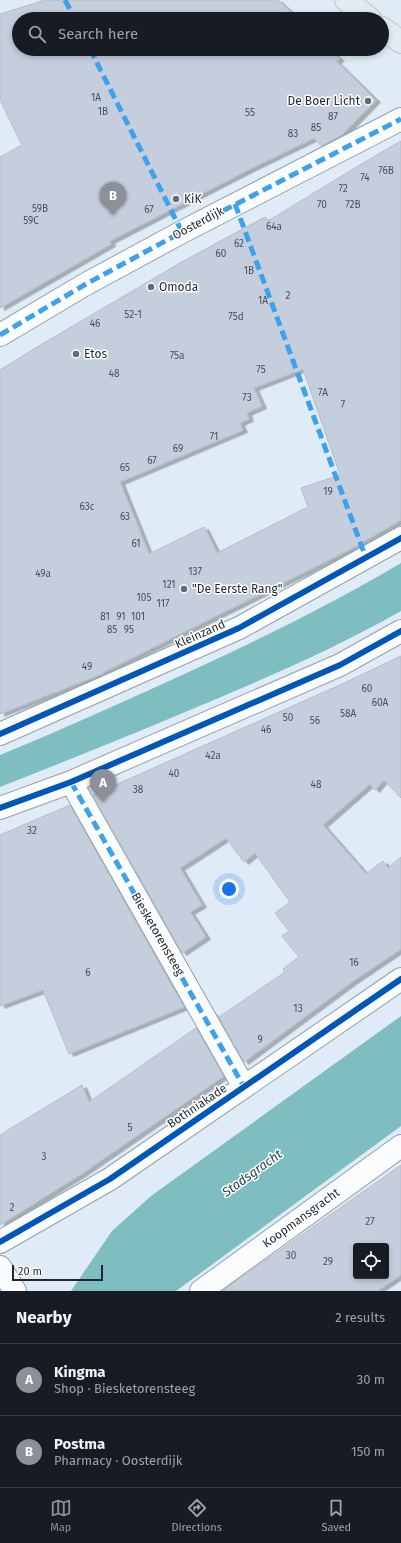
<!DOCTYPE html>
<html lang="en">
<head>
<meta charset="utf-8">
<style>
  :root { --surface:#171b24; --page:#20242c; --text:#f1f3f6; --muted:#9ea1a6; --line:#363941; --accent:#8c9099 }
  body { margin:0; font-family:"Fira Sans",sans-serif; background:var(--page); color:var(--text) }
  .controls { position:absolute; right:12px; bottom:12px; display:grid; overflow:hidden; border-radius:4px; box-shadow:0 2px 6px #0003 }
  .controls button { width:36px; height:36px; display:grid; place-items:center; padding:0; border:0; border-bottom:1px solid var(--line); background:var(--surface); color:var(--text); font:20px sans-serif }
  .scale { position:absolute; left:12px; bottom:10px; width:91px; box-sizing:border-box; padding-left:4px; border:2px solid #1f272e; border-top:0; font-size:11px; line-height:14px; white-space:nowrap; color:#1f272e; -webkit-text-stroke:3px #fff; paint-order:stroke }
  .you { position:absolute; left:229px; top:889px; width:14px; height:14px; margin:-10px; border:3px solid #fff; border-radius:50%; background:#1a73e8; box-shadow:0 0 0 6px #1a73e833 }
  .badge { display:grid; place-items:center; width:26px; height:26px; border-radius:50%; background:var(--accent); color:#fff; font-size:13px; font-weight:700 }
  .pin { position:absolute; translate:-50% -33px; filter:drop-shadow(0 1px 2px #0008) }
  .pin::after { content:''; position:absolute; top:21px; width:14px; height:12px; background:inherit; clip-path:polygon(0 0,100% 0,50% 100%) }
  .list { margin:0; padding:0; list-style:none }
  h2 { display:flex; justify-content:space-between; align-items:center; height:52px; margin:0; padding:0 16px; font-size:17px }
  h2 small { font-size:13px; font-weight:400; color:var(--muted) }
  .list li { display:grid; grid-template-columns:26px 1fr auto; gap:12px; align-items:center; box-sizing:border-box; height:72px; padding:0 16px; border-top:1px solid var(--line) }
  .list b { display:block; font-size:15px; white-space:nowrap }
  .list p { margin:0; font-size:13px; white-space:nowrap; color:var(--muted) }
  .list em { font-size:13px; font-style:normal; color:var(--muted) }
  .icon { flex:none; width:22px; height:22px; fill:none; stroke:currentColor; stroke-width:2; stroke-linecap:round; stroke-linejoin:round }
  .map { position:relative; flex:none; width:401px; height:1291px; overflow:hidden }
  .search { position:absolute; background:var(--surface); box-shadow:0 2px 6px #0003; left:12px; right:12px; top:12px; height:44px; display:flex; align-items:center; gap:10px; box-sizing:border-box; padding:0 14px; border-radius:22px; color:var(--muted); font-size:15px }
  .sheet { height:196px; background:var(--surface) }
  nav { display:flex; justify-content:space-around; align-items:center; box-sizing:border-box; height:56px; border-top:1px solid var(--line); background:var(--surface); font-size:11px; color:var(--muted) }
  nav a { display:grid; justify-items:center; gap:2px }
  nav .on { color:var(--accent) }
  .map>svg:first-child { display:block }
  .water { fill:#7ebec0 }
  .building { fill:#c5cedd; stroke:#b6bdc6; fill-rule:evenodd; filter:url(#shadow) }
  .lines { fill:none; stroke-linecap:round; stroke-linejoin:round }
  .minor-casing { stroke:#96a0a8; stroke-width:24 }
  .major-casing { stroke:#c3c8ce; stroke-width:24 }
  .minor { stroke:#fafcfe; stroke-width:22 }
  .major { stroke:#e2ecf0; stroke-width:22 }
  .quiet { stroke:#3da2eb; stroke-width:5; stroke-dasharray:10 5; stroke-linecap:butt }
  .cycleway-casing { stroke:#fff; stroke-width:8 }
  .cycleway { stroke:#0057b8; stroke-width:6 }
  .poi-dot { fill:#626c74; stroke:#fff; stroke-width:1.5 }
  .labels { text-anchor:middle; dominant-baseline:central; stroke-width:3; stroke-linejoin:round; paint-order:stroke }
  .number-label { font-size:10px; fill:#48515a }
  .poi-label { font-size:12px; fill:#1f272e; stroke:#fff; text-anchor:start }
  .street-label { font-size:12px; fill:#1f272e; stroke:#fff }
  .water-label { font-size:13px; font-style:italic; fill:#204847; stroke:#fff }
</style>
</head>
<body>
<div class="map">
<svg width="401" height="1291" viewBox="0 0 401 1291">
  <defs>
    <filter id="shadow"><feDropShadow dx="4.5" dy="2.5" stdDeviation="0" flood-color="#0004"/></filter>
  </defs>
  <rect width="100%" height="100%" fill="#dfebf6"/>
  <path class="water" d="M401,563V611C343,644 282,671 221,697C148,728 74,758 0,787V755C49,735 98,713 147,691C234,652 320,611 401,563Z
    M401,1016V1126L176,1291H71L112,1231L151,1196Z"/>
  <path class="building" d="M45,0H278L298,19H19V49H329L340,59L336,61L376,100L342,135L321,146L314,138L252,168L110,241L111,244L0,308V157L22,145L0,100V14Z
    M401,141V520L349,550L104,672V673L0,714V370L32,350L180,263L265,217L268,221L363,163ZM303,369L340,475L301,488L308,507L217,553L204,527L149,554L120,482L243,430L240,423L249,419L247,413L262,406L254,388Z
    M401,656V798L384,780L375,790L370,784L323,825L366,874L383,861L388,868L401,857V949L352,982L244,1062L217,1014L219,1017L266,985L285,972L283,969L299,957L282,936L289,931L275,913L290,902L255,853L244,862L226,838L180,868L202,905L190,912L206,937L182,953L93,795L342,684Z
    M70,805L184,1007L69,1054L43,990L0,1006V835Z
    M196,1028L224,1076L83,1173L0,1225V1135L82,1085L89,1102Z
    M401,1165V1275L377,1291H222ZM356,1246H386V1276H356Z"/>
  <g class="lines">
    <defs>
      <path id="minor" d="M0,335L86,284L182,232L401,119
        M0,734L239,628L401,538
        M71,782L244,1087
        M0,808L71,782L340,665L401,631
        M0,1242L110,1179L401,979
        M0,1267L15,1291
        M201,1291L401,1146"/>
      <path id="major" d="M346,0L370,19
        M382,28L401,42"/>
    </defs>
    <use href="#minor" class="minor-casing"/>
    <use href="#major" class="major-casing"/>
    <use href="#minor" class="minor"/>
    <use href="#major" class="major"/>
    <path class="quiet" d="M65,0L75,19
      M90,49L182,232
      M235,204L366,558
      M0,335L86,284L182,232L401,119
      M71,782L244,1087"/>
    <defs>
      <path id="cycleway" d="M0,734L239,628L401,538
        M0,808L71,782L340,665L401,631
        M0,1242L110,1179L401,979"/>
    </defs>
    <use href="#cycleway" class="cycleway-casing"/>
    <use href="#cycleway" class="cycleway"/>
  </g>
  <g class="poi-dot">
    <circle cx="368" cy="101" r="4"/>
    <circle cx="176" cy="199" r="4"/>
    <circle cx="151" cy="287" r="4"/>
    <circle cx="76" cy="354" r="4"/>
    <circle cx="184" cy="589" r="4"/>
  </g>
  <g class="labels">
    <g class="number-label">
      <text x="96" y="98">1A</text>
      <text x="103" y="112">1B</text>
      <text x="250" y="113">55</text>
      <text x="333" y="117">87</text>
      <text x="316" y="128">85</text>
      <text x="293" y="134">83</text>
      <text x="386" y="171">76B</text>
      <text x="365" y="178">74</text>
      <text x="343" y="189">72</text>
      <text x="322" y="205">70</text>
      <text x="353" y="205">72B</text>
      <text x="40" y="209">59B</text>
      <text x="149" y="210">67</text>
      <text x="31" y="221">59C</text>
      <text x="274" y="227">64a</text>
      <text x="239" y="244">62</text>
      <text x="221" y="254">60</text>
      <text x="249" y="271">1B</text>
      <text x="288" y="296">2</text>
      <text x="263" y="301">1A</text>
      <text x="133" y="315">52-1</text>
      <text x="236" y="317">75d</text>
      <text x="95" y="324">46</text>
      <text x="177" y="356">75a</text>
      <text x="261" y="370">75</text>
      <text x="114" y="374">48</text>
      <text x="323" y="393">7A</text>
      <text x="247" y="398">73</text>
      <text x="343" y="405">7</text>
      <text x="214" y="437">71</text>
      <text x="178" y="449">69</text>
      <text x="152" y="461">67</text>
      <text x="125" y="468">65</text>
      <text x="328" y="492">19</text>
      <text x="87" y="507">63c</text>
      <text x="125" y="517">63</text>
      <text x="136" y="544">61</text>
      <text x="195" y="572">137</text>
      <text x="43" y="574">49a</text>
      <text x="169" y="585">121</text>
      <text x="144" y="598">105</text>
      <text x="163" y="604">117</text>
      <text x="105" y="617">81</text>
      <text x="121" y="617">91</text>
      <text x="138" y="617">101</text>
      <text x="112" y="630">85</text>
      <text x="129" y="630">95</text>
      <text x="87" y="667">49</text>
      <text x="367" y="689">60</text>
      <text x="380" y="703">60A</text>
      <text x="348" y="714">58A</text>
      <text x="288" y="718">50</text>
      <text x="315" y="721">56</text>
      <text x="266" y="730">46</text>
      <text x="213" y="756">42a</text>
      <text x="174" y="774">40</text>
      <text x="316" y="785">48</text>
      <text x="138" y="790">38</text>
      <text x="32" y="831">32</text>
      <text x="354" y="963">16</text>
      <text x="88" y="973">6</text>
      <text x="298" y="1009">13</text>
      <text x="260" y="1040">9</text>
      <text x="130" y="1128">5</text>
      <text x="44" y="1157">3</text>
      <text x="12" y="1208">2</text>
      <text x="370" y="1222">27</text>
      <text x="291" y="1256">30</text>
      <text x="328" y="1262">29</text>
    </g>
    <g class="poi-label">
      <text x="360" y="101" text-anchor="end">De Boer Licht</text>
      <text x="184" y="199">KiK</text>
      <text x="159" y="287">Omoda</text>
      <text x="84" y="354">Etos</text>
      <text x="192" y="589">"De Eerste Rang"</text>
    </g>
    <g class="street-label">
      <text transform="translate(198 223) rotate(-28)">Oosterdijk</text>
      <text transform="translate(200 634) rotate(-24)">Kleinzand</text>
      <text transform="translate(158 934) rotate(60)">Biesketorensteeg</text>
      <text transform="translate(197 1106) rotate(-34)">Bothniakade</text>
      <text transform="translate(301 1218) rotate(-36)">Koopmansgracht</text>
    </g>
    <g class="water-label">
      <text transform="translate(252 1173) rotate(-36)">Stadsgracht</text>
    </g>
  </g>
</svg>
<div class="controls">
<button><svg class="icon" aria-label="locate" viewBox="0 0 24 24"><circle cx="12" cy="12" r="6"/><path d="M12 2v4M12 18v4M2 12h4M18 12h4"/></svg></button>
</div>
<div class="scale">20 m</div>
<div class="you"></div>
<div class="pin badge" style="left:103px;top:802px">A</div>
<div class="pin badge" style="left:113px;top:215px">B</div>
<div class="search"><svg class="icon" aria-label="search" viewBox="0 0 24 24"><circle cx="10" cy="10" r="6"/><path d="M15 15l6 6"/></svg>Search here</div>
</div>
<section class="sheet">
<h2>Nearby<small>2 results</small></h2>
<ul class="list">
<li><span class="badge">A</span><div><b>Kingma</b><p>Shop · Biesketorensteeg</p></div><em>30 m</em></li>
<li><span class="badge">B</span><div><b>Postma</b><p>Pharmacy · Oosterdijk</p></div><em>150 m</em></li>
</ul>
</section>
<nav>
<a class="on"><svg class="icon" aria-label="map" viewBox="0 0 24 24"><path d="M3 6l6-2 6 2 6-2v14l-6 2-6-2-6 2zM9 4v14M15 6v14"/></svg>Map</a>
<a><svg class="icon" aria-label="directions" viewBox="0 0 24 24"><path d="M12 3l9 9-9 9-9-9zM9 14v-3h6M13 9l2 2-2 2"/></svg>Directions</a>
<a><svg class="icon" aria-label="saved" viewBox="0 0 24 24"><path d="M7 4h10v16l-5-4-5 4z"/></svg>Saved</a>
</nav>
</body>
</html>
